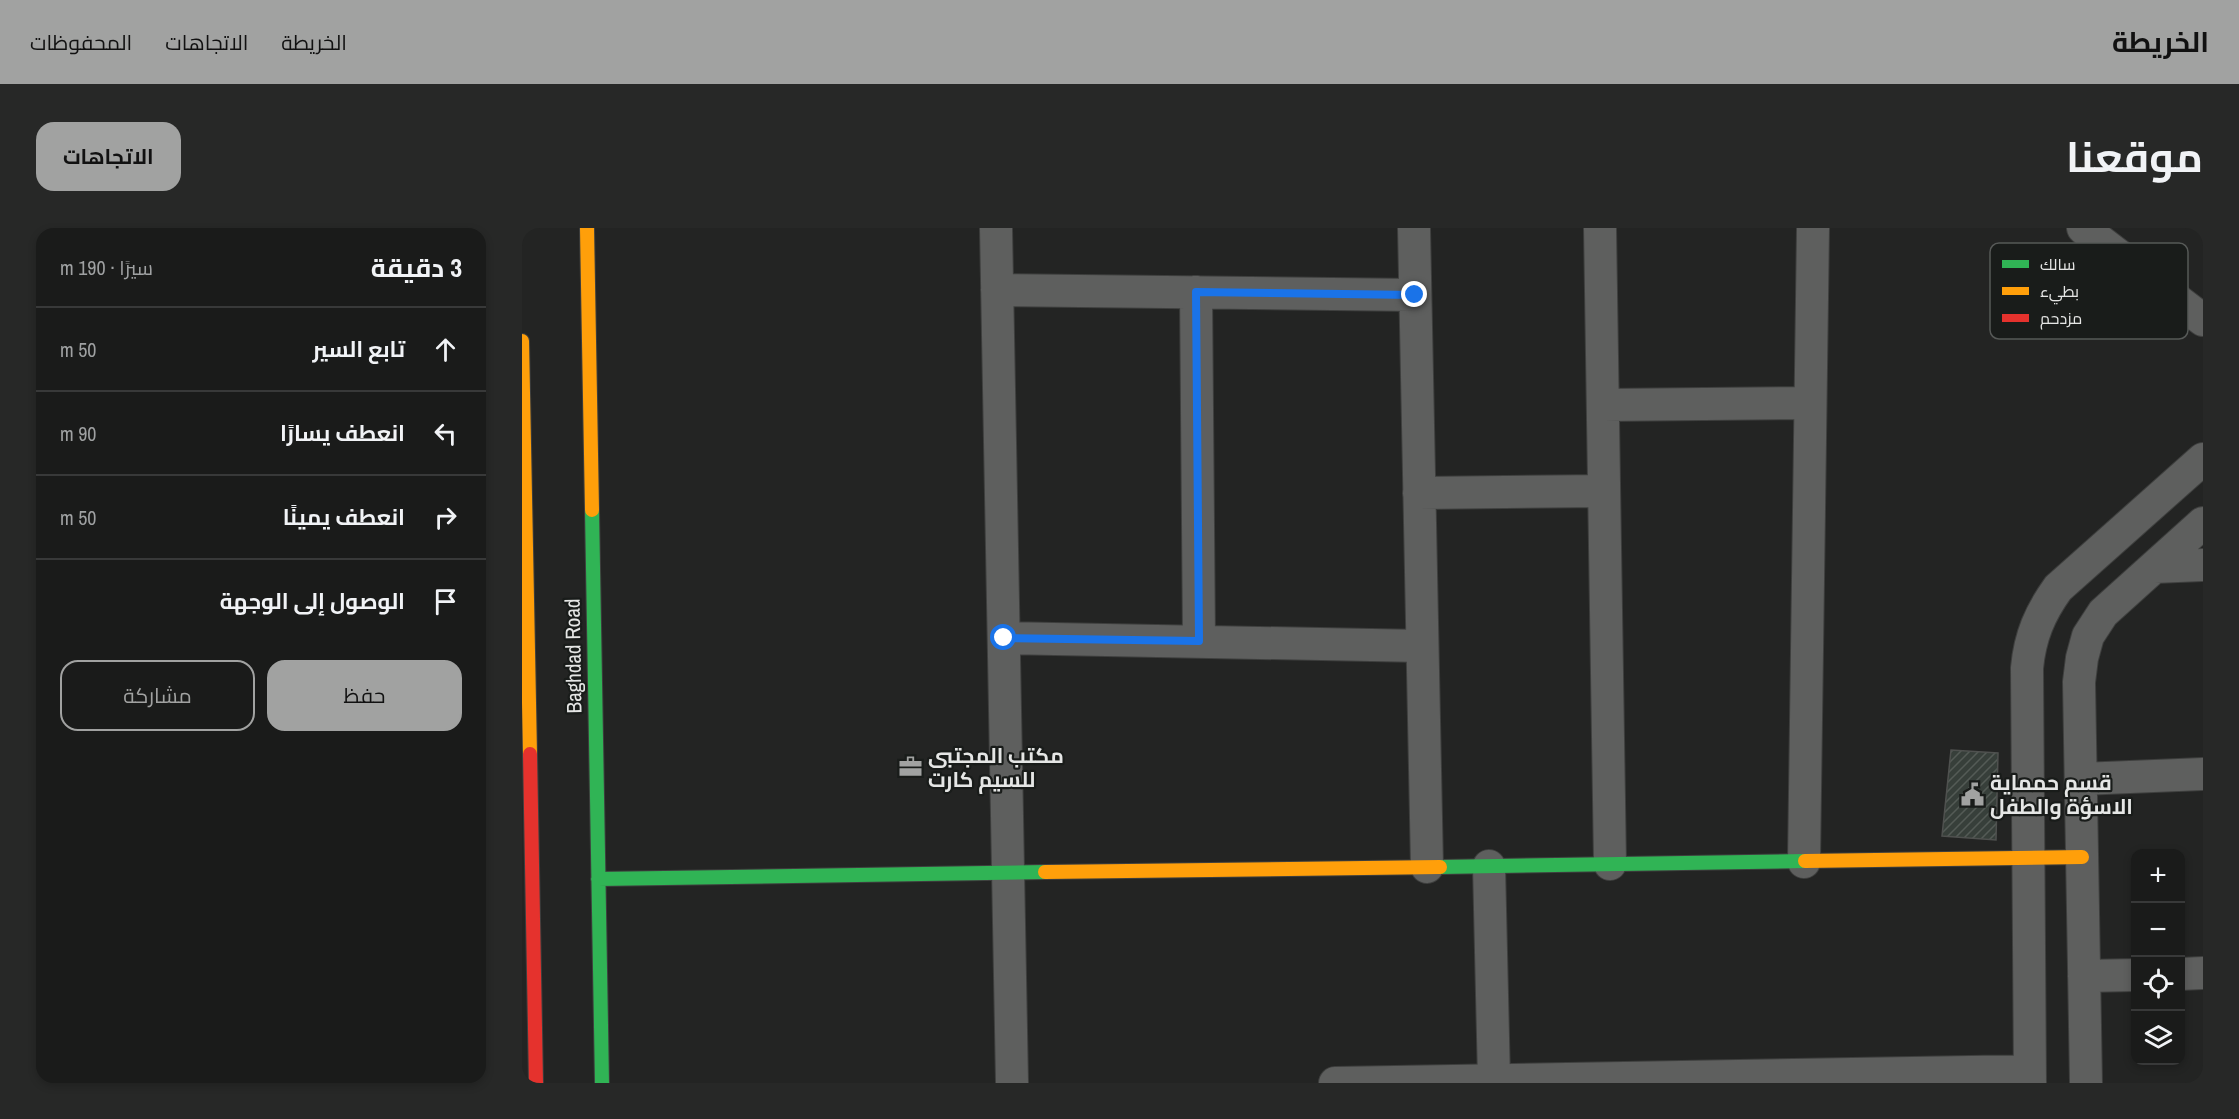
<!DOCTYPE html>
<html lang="ar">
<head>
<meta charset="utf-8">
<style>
  :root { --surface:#1a1b1a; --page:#272827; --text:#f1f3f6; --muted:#9fa1a2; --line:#383939; --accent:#a1a2a1 }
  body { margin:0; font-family:"Archivo Narrow",Cairo,sans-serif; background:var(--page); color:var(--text); direction:rtl }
  .controls { position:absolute; right:18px; bottom:18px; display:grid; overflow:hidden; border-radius:12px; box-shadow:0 3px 9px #0003 }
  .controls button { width:54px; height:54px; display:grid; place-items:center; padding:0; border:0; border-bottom:2px solid var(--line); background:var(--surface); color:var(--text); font:30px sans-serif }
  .stop { position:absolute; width:18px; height:18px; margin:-14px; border:4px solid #1a73e8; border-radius:50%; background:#fff }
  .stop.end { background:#1a73e8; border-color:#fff; box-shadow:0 2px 6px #0008 }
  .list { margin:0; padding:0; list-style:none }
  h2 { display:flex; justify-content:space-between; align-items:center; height:78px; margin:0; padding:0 24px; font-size:26px }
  h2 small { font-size:20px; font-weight:400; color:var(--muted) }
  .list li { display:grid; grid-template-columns:39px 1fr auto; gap:18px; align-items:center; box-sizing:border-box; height:84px; padding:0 24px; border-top:2px solid var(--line) }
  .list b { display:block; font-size:22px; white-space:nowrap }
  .list em { font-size:20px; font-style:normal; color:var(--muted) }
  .actions { display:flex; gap:12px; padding:18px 24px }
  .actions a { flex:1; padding:14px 0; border:2px solid var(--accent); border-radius:18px; text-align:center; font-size:21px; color:var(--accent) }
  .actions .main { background:var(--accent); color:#111 }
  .icon { flex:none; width:33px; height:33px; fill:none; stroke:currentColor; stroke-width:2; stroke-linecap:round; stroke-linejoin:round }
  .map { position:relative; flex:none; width:1681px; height:855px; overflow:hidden; direction:ltr; border-radius:18px }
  header { display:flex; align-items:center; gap:36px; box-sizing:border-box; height:84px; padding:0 30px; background:var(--accent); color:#111 }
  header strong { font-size:28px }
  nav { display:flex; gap:33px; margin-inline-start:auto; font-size:21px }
  .intro { display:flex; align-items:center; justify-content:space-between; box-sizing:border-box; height:144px; padding:0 36px }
  h1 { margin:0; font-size:42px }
  .button { padding:15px 27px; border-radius:18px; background:var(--accent); color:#111; font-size:21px; font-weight:700 }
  main { display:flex; gap:36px; padding:0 36px }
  aside { flex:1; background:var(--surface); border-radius:18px; box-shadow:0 3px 9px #0003 }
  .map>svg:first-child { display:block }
  .building { fill:url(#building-hatch); stroke:#4f514f; stroke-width:1.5 }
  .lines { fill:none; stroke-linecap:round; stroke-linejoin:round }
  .street-casing { stroke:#3e3f3e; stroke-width:34 }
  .fast-casing { stroke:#3e3f3e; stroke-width:16 }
  .slow-casing { stroke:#3e3f3e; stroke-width:16 }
  .jam-casing { stroke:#3e3f3e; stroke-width:16 }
  .street { stroke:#5e5f5e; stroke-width:32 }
  .fast { stroke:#30b455; stroke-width:14 }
  .slow { stroke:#ff9f0a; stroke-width:14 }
  .jam { stroke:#e5322d; stroke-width:14 }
  .route { stroke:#1a73e8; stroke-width:8 }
  .labels { text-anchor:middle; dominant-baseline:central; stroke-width:4.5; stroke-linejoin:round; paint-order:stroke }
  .street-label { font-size:21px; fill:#e5e6e5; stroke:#191c1a }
  .poi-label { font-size:21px; font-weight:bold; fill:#e5e6e5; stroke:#191c1a; text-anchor:start }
  .key { fill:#191c1a; stroke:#565957; stroke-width:1.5 }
  .key-label { font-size:16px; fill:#e5e6e5 }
</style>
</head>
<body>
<header>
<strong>الخريطة</strong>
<nav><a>الخريطة</a><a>الاتجاهات</a><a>المحفوظات</a></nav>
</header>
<div class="intro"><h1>موقعنا</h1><a class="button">الاتجاهات</a></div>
<main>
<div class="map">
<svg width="1681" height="855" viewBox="0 0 1681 855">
  <defs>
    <pattern id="building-hatch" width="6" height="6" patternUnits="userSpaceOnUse" patternTransform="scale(1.5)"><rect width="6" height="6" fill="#373f3a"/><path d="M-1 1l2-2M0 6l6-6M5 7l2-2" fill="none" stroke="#545b56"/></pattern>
  </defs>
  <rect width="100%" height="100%" fill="#232423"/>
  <path class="building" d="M1429,522L1476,525L1474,612L1420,608Z"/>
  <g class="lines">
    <defs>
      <path id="street" d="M474,0L490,855
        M892,0L905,639
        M1078,0L1088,636
        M1561,0L1681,92
        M475,62L893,67
        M674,64L677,413
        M1081,177L1288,175
        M897,265L1082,263
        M1632,339L1681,337
        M482,410L900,418
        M1559,551L1681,546
        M1282,634L1291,0
        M967,638L972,852
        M1658,746L1681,745
        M1562,748L1614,747
        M813,855L1507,843
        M1508,855L1505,440C1508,408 1518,385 1536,360L1681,231
        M1564,855L1557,454L1560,430L1566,408L1581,385L1681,295"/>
      <path id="fast" d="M70,282L80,855
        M918,639L1283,633
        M76,651L523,644"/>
      <path id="slow" d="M65,0L70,282
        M0,113L8,526
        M1283,633L1560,629
        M523,644L918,639"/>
      <path id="jam" d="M8,526L14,855"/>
    </defs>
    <use href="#street" class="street-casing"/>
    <use href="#fast" class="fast-casing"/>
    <use href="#slow" class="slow-casing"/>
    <use href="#jam" class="jam-casing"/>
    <use href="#street" class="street"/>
    <use href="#fast" class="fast"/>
    <use href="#slow" class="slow"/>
    <use href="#jam" class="jam"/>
  </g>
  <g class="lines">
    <path class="route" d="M482,410L677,413L674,64L893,67"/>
  </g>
  <defs>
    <symbol id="office-bare" viewBox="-9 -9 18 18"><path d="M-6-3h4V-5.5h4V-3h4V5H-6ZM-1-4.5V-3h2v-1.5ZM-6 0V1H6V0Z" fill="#a1a2a1" stroke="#191c1a" stroke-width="2.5" paint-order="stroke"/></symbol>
    <symbol id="civic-bare" viewBox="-9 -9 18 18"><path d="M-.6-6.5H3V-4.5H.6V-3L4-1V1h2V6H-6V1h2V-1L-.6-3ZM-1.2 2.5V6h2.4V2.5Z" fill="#a1a2a1" stroke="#191c1a" stroke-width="2.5" paint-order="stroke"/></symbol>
  </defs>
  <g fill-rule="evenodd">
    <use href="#office-bare" x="372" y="522" width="33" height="33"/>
    <use href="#civic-bare" x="1434" y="550" width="33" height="33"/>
  </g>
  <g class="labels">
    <g class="street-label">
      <text transform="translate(51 428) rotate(-91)">Baghdad Road</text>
    </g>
    <g class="poi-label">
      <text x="406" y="527">مكتب المجتبى<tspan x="406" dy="24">للسيم كارت</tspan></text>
      <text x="1468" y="554">قسم حمماية<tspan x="1468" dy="24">الاسؤة والطفل</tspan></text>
    </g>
  </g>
  <rect x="1468" y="15" width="198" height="96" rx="9" class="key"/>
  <rect x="1480" y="32" width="27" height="8" fill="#30b455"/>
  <rect x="1480" y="59" width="27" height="8" fill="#ff9f0a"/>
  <rect x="1480" y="86" width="27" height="8" fill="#e5322d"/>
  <g class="key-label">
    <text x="1518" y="42">سالك</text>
    <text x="1518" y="69">بطيء</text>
    <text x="1518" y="96">مزدحم</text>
  </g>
</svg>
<div class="controls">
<button>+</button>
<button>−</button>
<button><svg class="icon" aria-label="locate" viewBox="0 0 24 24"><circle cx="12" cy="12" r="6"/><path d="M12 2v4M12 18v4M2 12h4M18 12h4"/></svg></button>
<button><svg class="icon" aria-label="layers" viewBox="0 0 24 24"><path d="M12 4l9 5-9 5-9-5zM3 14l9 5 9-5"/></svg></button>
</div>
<div class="stop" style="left:482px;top:410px"></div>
<div class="stop end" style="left:893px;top:67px"></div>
</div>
<aside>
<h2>3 دقيقة<small>سيرًا · 190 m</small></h2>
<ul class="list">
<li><svg class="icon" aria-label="ahead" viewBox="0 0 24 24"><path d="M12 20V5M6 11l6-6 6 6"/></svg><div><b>تابع السير</b></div><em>50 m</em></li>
<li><svg class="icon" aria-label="left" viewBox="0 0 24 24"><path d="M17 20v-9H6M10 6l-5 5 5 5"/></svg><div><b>انعطف يسارًا</b></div><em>90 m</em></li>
<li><svg class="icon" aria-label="right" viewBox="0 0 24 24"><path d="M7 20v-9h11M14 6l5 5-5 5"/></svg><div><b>انعطف يمينًا</b></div><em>50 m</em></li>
<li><svg class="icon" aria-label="arrive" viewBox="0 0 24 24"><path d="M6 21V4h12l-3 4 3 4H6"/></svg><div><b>الوصول إلى الوجهة</b></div></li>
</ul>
<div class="actions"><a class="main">حفظ</a><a>مشاركة</a></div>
</aside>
</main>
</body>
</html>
